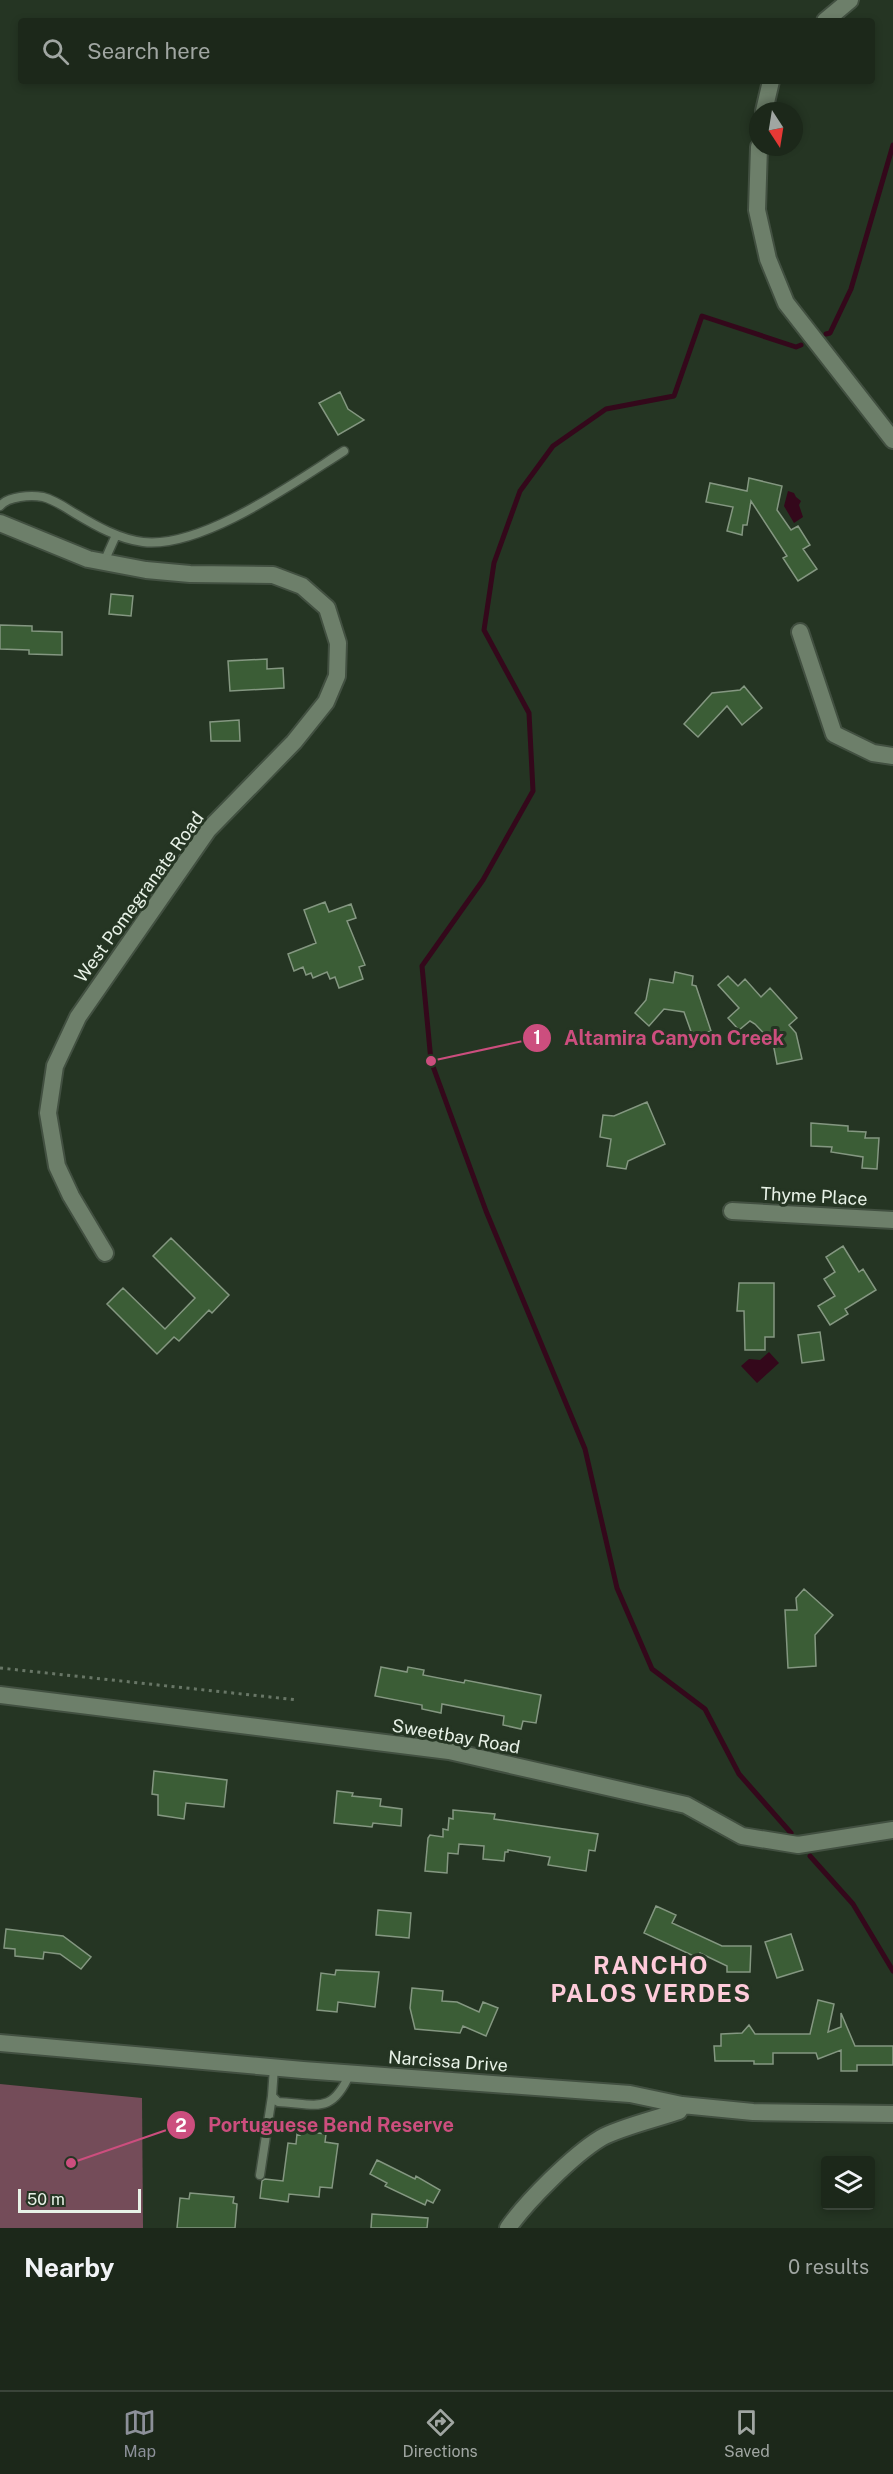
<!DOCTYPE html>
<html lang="en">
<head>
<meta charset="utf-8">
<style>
  :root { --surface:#1c281a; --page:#253023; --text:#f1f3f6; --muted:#a0a6a2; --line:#3a4439; --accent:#8c9099 }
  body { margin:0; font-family:"Public Sans",sans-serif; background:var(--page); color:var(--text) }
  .controls { position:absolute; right:18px; bottom:18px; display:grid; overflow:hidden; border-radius:6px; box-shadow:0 3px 9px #0003 }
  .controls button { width:54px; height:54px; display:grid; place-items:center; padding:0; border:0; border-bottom:2px solid var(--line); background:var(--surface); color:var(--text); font:30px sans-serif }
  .compass { position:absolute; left:749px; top:102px; width:54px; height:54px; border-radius:50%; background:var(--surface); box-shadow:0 3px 9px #0003; rotate:168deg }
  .scale { position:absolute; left:18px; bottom:15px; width:123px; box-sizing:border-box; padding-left:6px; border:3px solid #e8f2e7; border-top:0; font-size:16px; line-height:21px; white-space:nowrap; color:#e8f2e7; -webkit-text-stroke:4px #253523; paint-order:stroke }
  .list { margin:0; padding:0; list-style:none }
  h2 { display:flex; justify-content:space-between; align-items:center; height:78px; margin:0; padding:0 24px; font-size:26px }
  h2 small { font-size:20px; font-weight:400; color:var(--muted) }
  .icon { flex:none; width:33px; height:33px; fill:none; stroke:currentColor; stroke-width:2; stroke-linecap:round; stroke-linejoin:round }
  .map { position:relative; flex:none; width:893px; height:2228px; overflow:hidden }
  .search { position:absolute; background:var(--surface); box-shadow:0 3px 9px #0003; left:18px; right:18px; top:18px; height:66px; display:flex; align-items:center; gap:15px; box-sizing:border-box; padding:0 21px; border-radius:6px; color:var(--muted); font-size:22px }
  .sheet { height:162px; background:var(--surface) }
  nav { display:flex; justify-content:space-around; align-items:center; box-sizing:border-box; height:84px; border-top:2px solid var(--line); background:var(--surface); font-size:16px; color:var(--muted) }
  nav a { display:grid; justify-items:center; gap:3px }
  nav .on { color:var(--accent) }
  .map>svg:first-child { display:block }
  .green { fill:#744c59 }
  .water { fill:#34081b }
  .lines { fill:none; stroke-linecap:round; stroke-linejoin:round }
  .stream { stroke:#34081b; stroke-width:5 }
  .building { fill:#3b5d36; stroke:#849781; stroke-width:1.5 }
  .lane-casing { stroke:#425041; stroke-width:11 }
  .street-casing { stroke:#425041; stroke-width:20 }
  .path { stroke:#687666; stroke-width:3; stroke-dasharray:3 4.5; stroke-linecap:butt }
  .lane { stroke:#6d7f6a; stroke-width:8 }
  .street { stroke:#6d7f6a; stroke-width:16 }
  .labels { text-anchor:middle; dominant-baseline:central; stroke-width:6; stroke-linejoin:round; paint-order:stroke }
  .street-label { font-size:18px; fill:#e8f2e7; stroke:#253523 }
  .district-label { font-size:24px; font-weight:bold; letter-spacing:1.5px; fill:#fecbda; stroke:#253523 }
  .leader { fill:none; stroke:#cc4e7e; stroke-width:2 }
  .callout-dot { fill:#cc4e7e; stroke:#253523; stroke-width:2 }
  .mark-label { font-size:18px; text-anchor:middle; font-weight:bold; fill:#fff }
  .callout-label { font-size:20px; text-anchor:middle; font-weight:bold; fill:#cc4e7e; stroke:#253523; stroke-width:6; stroke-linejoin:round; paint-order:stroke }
</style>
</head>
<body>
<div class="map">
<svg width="893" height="2228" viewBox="0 0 893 2228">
  <rect width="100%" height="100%" fill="#253523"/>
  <path class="green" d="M0,2084L142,2098L143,2228H0Z"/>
  <path class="water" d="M788,491L794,493L796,497L801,501L799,505L803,517L794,523L784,506Z
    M769,1352L779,1363L757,1383L741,1366L749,1359L760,1360Z"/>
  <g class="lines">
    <path class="stream" d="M826,334L830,333L851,289L893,145
      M791,1833L739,1774L705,1709L652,1669L617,1588L585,1449L486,1211L431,1061L422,966L483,880L533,791L529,713L484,630L494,563L520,491L553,446L606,409L674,396L702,316L796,347L801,345
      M810,1856L853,1904L893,1971"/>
  </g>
  <path class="building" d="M340,392L348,409L364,420L338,435L319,403Z
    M749,478L782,486L777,510L791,530L798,526L810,545L803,549L817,569L798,581L783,558L787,556L751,501L747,525H743L742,535L727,531L733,507L706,502L710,483L747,491Z
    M111,594L133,596L131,616L109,614Z
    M0,625L32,626V631L62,632V655L29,654V650L0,649Z
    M267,659V669L283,668L284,688L230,691L228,661Z
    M744,686L762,708L742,725L727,706L698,737L684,724L712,693L740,690Z
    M239,720L240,741H211L210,722Z
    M325,902L329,912L351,904L356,918L347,921L365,965L359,967L363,979L339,988L335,977L330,979L327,972L313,978L311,973L306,975L303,967L294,971L288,954L316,943L304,910Z
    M675,972L693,976L692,985L696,986L711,1031L693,1037L684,1012L664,1009L649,1026L635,1013L646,1000L650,979L673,983Z
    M728,976L738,986L745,979L761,997L770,988L797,1018L789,1025L796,1033L802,1059L777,1064L773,1043L755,1024L750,1021L739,1030L728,1018L739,1008L718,985Z
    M647,1102L665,1144L628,1161L626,1169L607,1166L611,1139L600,1137L603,1115L614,1116Z
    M811,1123L848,1126V1131L866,1132L865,1138H879L877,1169L862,1168L863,1157L831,1152L832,1147L811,1146Z
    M171,1238L229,1295L212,1313L209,1310L179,1341L174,1337L157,1354L107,1304L123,1288L165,1329L195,1298L153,1256Z
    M843,1246L859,1272L863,1269L876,1290L845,1309L848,1314L830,1325L818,1306L835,1296L824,1279L835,1272L826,1257Z
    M739,1283H774V1337H765V1350H745L744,1311H737Z
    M820,1332L824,1360L802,1363L798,1335Z
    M804,1589L833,1615L815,1635L816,1666L788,1668L785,1610H797L796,1598Z
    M381,1667L407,1672L408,1667L424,1670L423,1675L464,1683L465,1680L541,1695L536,1723L523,1721L521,1729L503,1725L504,1716L442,1704L441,1713L422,1709V1705L375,1696Z
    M154,1771L227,1780L224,1807L186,1803L184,1819L158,1815V1795L152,1794Z
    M337,1791L353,1793L352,1796L381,1799L380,1806L402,1809L401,1826L373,1823L372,1827L334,1823Z
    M453,1810L495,1814L494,1819L598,1834L595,1851L589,1850L586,1871L548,1865L550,1857L508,1850V1852H505L504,1861L483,1859L484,1846L459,1844L458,1854L448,1853L447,1873L425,1871L428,1838L430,1835L443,1837V1829L448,1830L449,1818L453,1819Z
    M656,1906L676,1915L672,1923L722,1946H751L750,1972H727V1966L700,1953L698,1958L644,1933Z
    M378,1910L411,1913L409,1938L376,1935Z
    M6,1929L63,1936L91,1957L81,1969L60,1954L44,1952L43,1959L15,1956V1949L4,1948Z
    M791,1934L803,1970L777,1978L765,1942Z
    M336,1970L379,1972L375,2007L338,2002L337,2012L317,2010L321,1973L335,1975Z
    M412,1988L443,1991L442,2001L457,2002L479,2012L483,2002L498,2008L486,2036L463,2026L460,2033L415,2029L410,2008Z
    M818,2000L834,2004L828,2032L841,2027V2013L855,2046H893V2065H857V2071H841V2050L818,2059L816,2053H773V2064H754V2061H715L714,2046H721V2034L742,2033L749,2025L755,2034H810Z
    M301,2131L326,2134L325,2142L338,2144L332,2188L320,2187L319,2197L289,2194L288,2202L260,2198L262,2181L265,2179L283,2181L288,2143L296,2144L297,2134L300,2135Z
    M377,2160L415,2179L416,2176L440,2190L433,2203L427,2200L425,2205L385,2186L387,2183L370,2174Z
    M190,2193L234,2197L233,2203L237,2204L235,2228H177L180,2198L189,2199Z
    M372,2214L428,2218L427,2228H371Z"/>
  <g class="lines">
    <defs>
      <path id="lane" d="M0,506C8,496 31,495 43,497C55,500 66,508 76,514C96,526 119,539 143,542C202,549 295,482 344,451
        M104,562L116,535
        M274,2067L272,2096L278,2102C317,2104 332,2115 350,2073
        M260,2175L272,2096"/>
      <path id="street" d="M825,21L850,0
        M764,111L771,81
        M759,147L757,210L768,259L786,303L893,440
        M0,523L88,559L146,570L190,574L273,575L302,586L327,608L338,643L337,676L326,702L294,742L208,830L78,1017L55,1066L48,1113L57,1166L71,1196L105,1253
        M800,632L834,734L873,753L893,756
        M732,1211L893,1220
        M0,1695L449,1751L686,1805L742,1836L798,1845L893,1830
        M0,2043L303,2070L630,2094L682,2105L753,2112L893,2114
        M508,2228C527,2201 573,2155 601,2138C618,2128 659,2118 679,2111L682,2105"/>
    </defs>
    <use href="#lane" class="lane-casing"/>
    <use href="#street" class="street-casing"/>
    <path class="path" d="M0,1668L298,1700"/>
    <use href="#lane" class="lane"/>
    <use href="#street" class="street"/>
  </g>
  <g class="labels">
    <g class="street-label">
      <text transform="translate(139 897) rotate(-54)">West Pomegranate Road</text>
      <text transform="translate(814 1196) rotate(3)">Thyme Place</text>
      <text transform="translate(456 1736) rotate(10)">Sweetbay Road</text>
      <text transform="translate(448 2061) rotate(4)">Narcissa Drive</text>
    </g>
    <g class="district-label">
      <text x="651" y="1965">RANCHO<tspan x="651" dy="28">PALOS VERDES</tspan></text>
    </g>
  </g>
  <path class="leader" d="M431 1061L537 1038M71 2163L181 2125"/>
  <g class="callout-dot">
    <circle cx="431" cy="1061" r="6"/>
    <circle cx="71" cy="2163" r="6"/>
    <circle cx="537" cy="1038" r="15"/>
    <circle cx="181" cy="2125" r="15"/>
  </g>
  <g class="mark-label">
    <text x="537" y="1044">1</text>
    <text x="181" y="2132">2</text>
  </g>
  <g class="callout-label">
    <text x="674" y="1045">Altamira Canyon Creek</text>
    <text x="331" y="2132">Portuguese Bend Reserve</text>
  </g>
</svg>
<div class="controls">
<button><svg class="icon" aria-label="layers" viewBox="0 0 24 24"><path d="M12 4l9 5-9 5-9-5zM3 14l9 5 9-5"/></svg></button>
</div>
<svg class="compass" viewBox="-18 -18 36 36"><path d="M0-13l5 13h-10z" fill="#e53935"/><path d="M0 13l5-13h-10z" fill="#a0a6a2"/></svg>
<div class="scale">50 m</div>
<div class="search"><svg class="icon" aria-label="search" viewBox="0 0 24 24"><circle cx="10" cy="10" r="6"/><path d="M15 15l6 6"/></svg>Search here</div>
</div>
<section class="sheet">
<h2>Nearby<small>0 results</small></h2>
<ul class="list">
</ul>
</section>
<nav>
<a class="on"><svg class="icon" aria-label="map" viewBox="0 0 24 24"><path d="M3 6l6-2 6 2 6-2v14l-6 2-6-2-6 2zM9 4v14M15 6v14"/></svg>Map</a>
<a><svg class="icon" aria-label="directions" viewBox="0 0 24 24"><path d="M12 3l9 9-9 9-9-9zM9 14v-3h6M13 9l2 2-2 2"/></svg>Directions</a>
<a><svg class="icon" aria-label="saved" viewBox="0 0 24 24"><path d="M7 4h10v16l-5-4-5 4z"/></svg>Saved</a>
</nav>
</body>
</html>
